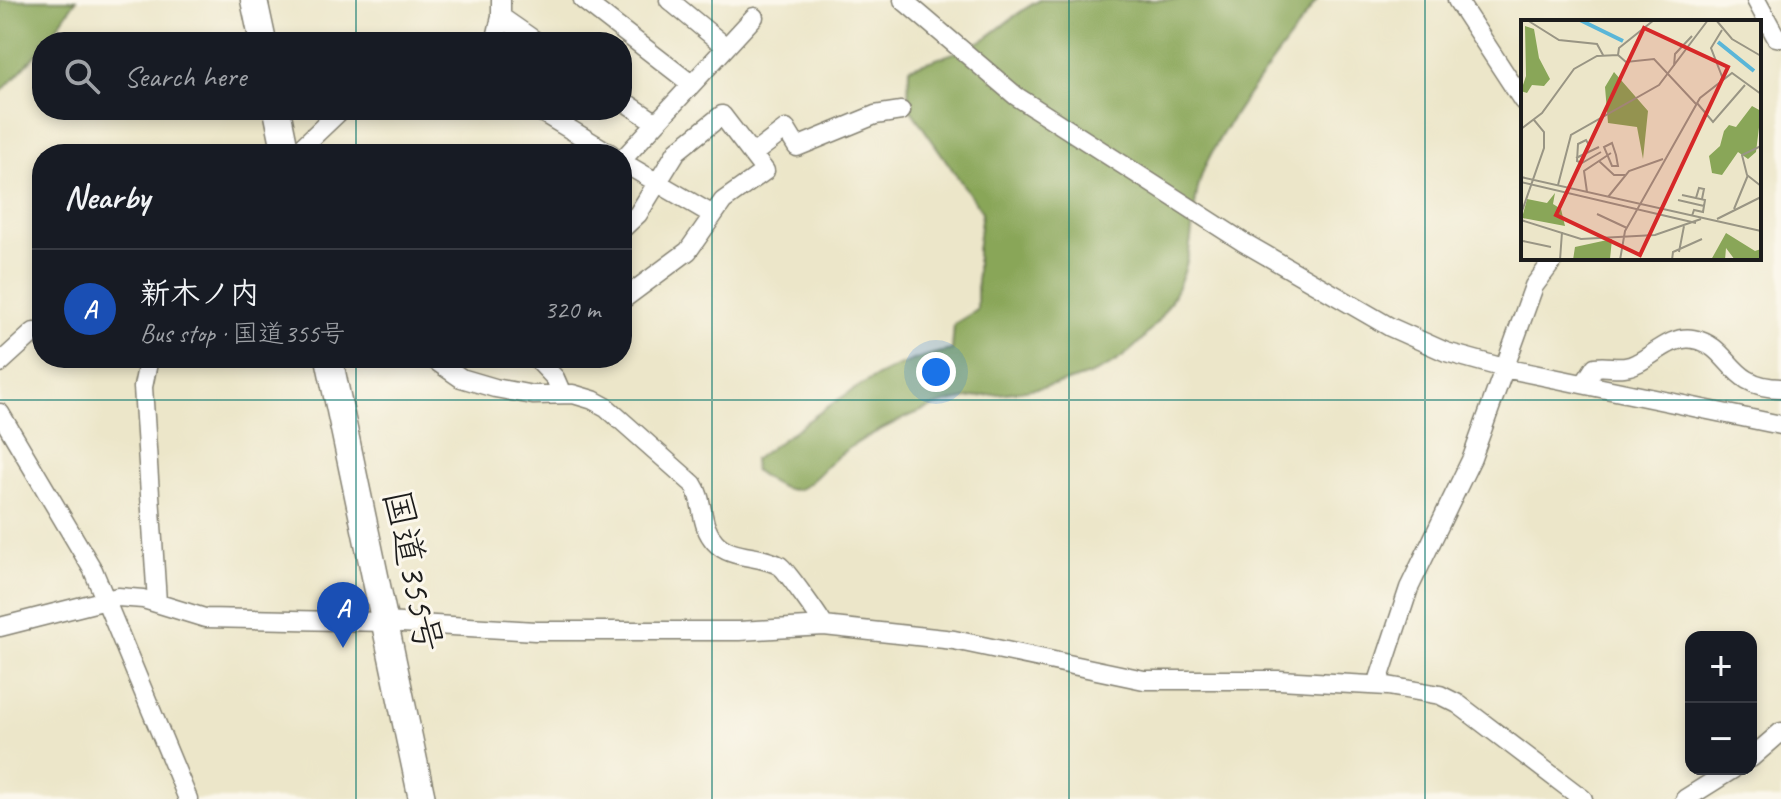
<!DOCTYPE html>
<html lang="en">
<head>
<meta charset="utf-8">
<style>
  :root { --surface:#171b24; --page:#242831; --text:#f1f3f6; --muted:#9ea1a6; --line:#363941; --accent:#d690ce }
  body { margin:0; font-family:Caveat,"Klee One",sans-serif; background:var(--page); color:var(--text) }
  .controls { position:absolute; right:24px; bottom:24px; display:grid; overflow:hidden; border-radius:16px; box-shadow:0 4px 12px #0003 }
  .controls button { width:72px; height:72px; display:grid; place-items:center; padding:0; border:0; border-bottom:2px solid var(--line); background:var(--surface); color:var(--text); font:40px sans-serif }
  .you { position:absolute; left:936px; top:372px; width:28px; height:28px; margin:-20px; border:6px solid #fff; border-radius:50%; background:#1a73e8; box-shadow:0 0 0 12px #1a73e833 }
  .badge { display:grid; place-items:center; width:52px; height:52px; border-radius:50%; background:var(--accent); color:#fff; font-size:26px; font-weight:700 }
  .pin { position:absolute; translate:-50% -66px; filter:drop-shadow(0 2px 4px #0008) }
  .pin::after { content:''; position:absolute; top:42px; width:28px; height:24px; background:inherit; clip-path:polygon(0 0,100% 0,50% 100%) }
  .list { margin:0; padding:0; list-style:none }
  h2 { display:flex; justify-content:space-between; align-items:center; height:104px; margin:0; padding:0 32px; font-size:34px }
  h2 small { font-size:26px; font-weight:400; color:var(--muted) }
  .list li { display:grid; grid-template-columns:52px 1fr auto; gap:24px; align-items:center; box-sizing:border-box; height:120px; padding:0 32px; border-top:2px solid var(--line) }
  .list b { display:block; font-size:30px; white-space:nowrap }
  .list p { margin:0; font-size:26px; white-space:nowrap; color:var(--muted) }
  .list em { font-size:26px; font-style:normal; color:var(--muted) }
  .icon { flex:none; width:44px; height:44px; fill:none; stroke:currentColor; stroke-width:2; stroke-linecap:round; stroke-linejoin:round }
  .map { position:relative; flex:none; width:1781px; height:799px; overflow:hidden }
  .search { position:absolute; background:var(--surface); box-shadow:0 4px 12px #0003; left:32px; top:32px; width:600px; height:88px; display:flex; align-items:center; gap:20px; box-sizing:border-box; padding:0 28px; border-radius:32px; color:var(--muted); font-size:30px }
  .panel { position:absolute; background:var(--surface); box-shadow:0 4px 12px #0003; left:32px; top:144px; width:600px; height:224px; border-radius:32px }
  .map>svg:first-child { display:block }
  .forest { fill:#89a658; stroke:#52613a; stroke-width:2 }
  .lines { fill:none; stroke-linecap:round; stroke-linejoin:round }
  .minor-casing { stroke:#848172; stroke-width:21 }
  .highway-casing { stroke:#848172; stroke-width:29 }
  .minor { stroke:#fff; stroke-width:18 }
  .highway { stroke:#fff; stroke-width:26 }
  .grid { fill:none; stroke:#0f766e; stroke-width:2; stroke-opacity:0.55 }
  .labels { text-anchor:middle; dominant-baseline:central; stroke-width:6; stroke-linejoin:round; paint-order:stroke }
  .street-label { font-size:38px; fill:#1c1c1c; stroke:#fbf7ec }
  .inset-river { fill:none; stroke:#5ab6d8; stroke-width:4 }
  .inset-road { fill:none; stroke:#999584; stroke-width:2 }
  .view { fill:#d62828; fill-opacity:0.15; stroke:#d62828; stroke-width:4 }
  .inset-edge { fill:none; stroke:#1c1c1c; stroke-width:4 }
</style>
</head>
<body>
<div class="map">
<svg width="1781" height="799" viewBox="0 0 1781 799">
  <rect width="100%" height="100%" fill="#fbf7ec"/>
  <filter id="ink" filterUnits="userSpaceOnUse"><feTurbulence type="fractalNoise" baseFrequency=".0125" numOctaves="2"/><feDisplacementMap in="SourceGraphic" scale="16" xChannelSelector="R" yChannelSelector="G"/><feConvolveMatrix kernelMatrix="1 2 1 2 8 2 1 2 1" color-interpolation-filters="sRGB"/></filter>
  <filter id="wash" filterUnits="userSpaceOnUse"><feTurbulence type="fractalNoise" baseFrequency=".006" numOctaves="4" result="noise"/><feDisplacementMap in="SourceGraphic" scale="32" xChannelSelector="R" yChannelSelector="G"/><feGaussianBlur stdDeviation="1.8" result="paint"/><feColorMatrix in="noise" values="0 0 0 0 0 0 0 0 0 0 0 0 0 0 0 0 0 1.4 0 .05"/><feComposite in="paint" operator="in"/></filter>
  <g filter="url(#wash)">
    <rect width="100%" height="100%" fill="#ece6c9"/>
    <path class="forest" d="M0,0H76L47,42H42V48L0,93Z
      M1040,0H1317C1282,53 1236,103 1208,160C1190,194 1196,237 1184,272C1169,314 1136,356 1094,373C1051,390 1003,392 958,400C932,405 908,416 884,428C868,436 852,445 838,456C803,486 802,507 754,470L753,460C817,417 874,363 952,350L954,324L977,310V250L982,212L908,106L909,68C934,59 964,52 987,37C1006,24 1018,11 1040,0Z"/>
  </g>
  <g filter="url(#ink)">
    <g class="lines">
      <defs>
        <path id="minor" d="M501,0V17L537,42
          M583,0L690,83
          M669,0L726,47
          M903,0L1016,96L1243,242L1390,327L1446,352L1504,368L1781,425
          M1457,0L1523,101
          M1756,0L1776,37L1781,38
          M495,42L501,17
          M622,100L655,122
          M538,110L611,154
          M290,154L299,150L341,110
          M753,154L786,129L797,147L875,115L901,111
          M622,160L754,17
          M622,162L713,215
          M622,229L638,214L677,151L722,115L765,171L723,201L688,251L622,300
          M149,358L143,387L157,602
          M432,358L461,378L495,388L533,395L573,394L593,400L606,407L693,484C705,502 699,525 715,542C731,560 760,554 780,566C785,569 821,619 824,626
          M536,358L555,378L562,394
          M0,363L34,332L42,334
          M1584,384L1595,367C1610,365 1623,371 1637,363C1654,355 1672,335 1693,339C1732,346 1727,388 1781,388
          M0,413L93,570L188,799
          M0,627L118,597L143,599L205,618L385,622L535,631H739L824,626L954,640L1144,680H1279L1388,686L1440,695L1458,704L1583,799
          M1377,685L1409,588L1472,458L1534,286L1555,258
          M1751,758L1781,732
          M1685,799L1733,769"/>
        <path id="highway" d="M254,0L263,42
          M277,110L286,154
          M329,358L422,799"/>
      </defs>
      <use href="#minor" class="minor-casing"/>
      <use href="#highway" class="highway-casing"/>
      <use href="#minor" class="minor"/>
      <use href="#highway" class="highway"/>
    </g>
  </g>
  <path class="grid" d="M356,0V42M712,0V799M1069,0V799M1425,0V799M356,110V154M356,358V799M0,400H1781"/>
  <g class="labels">
    <g class="street-label">
      <text transform="translate(413 571) rotate(78)">国道355号</text>
    </g>
  </g>
  <g transform="translate(1521 20)">
    <rect width="240" height="240" fill="#ece6c9"/>
    <path d="M4,6L13,9L18,38L29,59L23,66L11,65L6,73L0,71L5,56ZM93,52L127,91L122,139L116,107L87,103L84,67ZM231,86L240,91L235,132L227,139L217,132L201,155L191,153L188,136L199,126L203,111L208,105L215,107ZM34,173L32,184L40,189L44,206L1,198L6,179L26,183ZM205,213L234,231L240,229V240H214L205,228L204,240H190ZM91,219L89,239L52,240L54,227Z" fill="#89a658"/>
    <path class="inset-river" d="M59,0L102,21M197,22L233,51"/>
    <path class="inset-road" d="M6,0L38,20L76,24L82,35M195,0L211,19L240,36M201,10L190,28L202,59M97,35L98,28L133,0M153,46L154,34L171,16M176,83L192,102L224,65M0,109L21,93L53,49L76,36L97,35L105,42L133,39L175,84M91,123L95,135L97,146H91L83,127ZM68,125L65,120L57,124L56,141L61,143L80,132M240,126L221,135L226,155L240,166M55,138L78,127M78,141L93,155H104M0,157L240,211M0,162L175,203M37,165L50,115L138,65L187,0M66,172L63,151L90,133M161,175L184,180L182,192L173,190L171,196M87,177L108,151L142,139M175,178L178,168L183,169L181,179M157,180L183,186M213,189L227,155M0,194L23,128V112L13,100M76,194L106,208M196,199L240,177M0,200L60,219L134,215L180,199M2,221L30,227M158,232L163,206M39,240L41,212M99,240L104,211L179,78L211,53L240,74M151,240L152,232L181,219"/>
    <path class="view" d="M123,8L207,47L119,235L35,195Z"/>
    <rect width="240" height="240" class="inset-edge"/>
  </g>
</svg>
<div class="controls">
<button>+</button>
<button>−</button>
</div>
<div class="you"></div>
<div class="pin badge" style="left:343px;top:648px;background:#1a4fb4">A</div>
<div class="search"><svg class="icon" aria-label="search" viewBox="0 0 24 24"><circle cx="10" cy="10" r="6"/><path d="M15 15l6 6"/></svg>Search here</div>
<section class="panel">
<h2>Nearby<small></small></h2>
<ul class="list">
<li><span class="badge" style="background:#1a4fb4">A</span><div><b>新木ノ内</b><p>Bus stop · 国道355号</p></div><em>320 m</em></li>
</ul>
</section>
</div>
</body>
</html>
